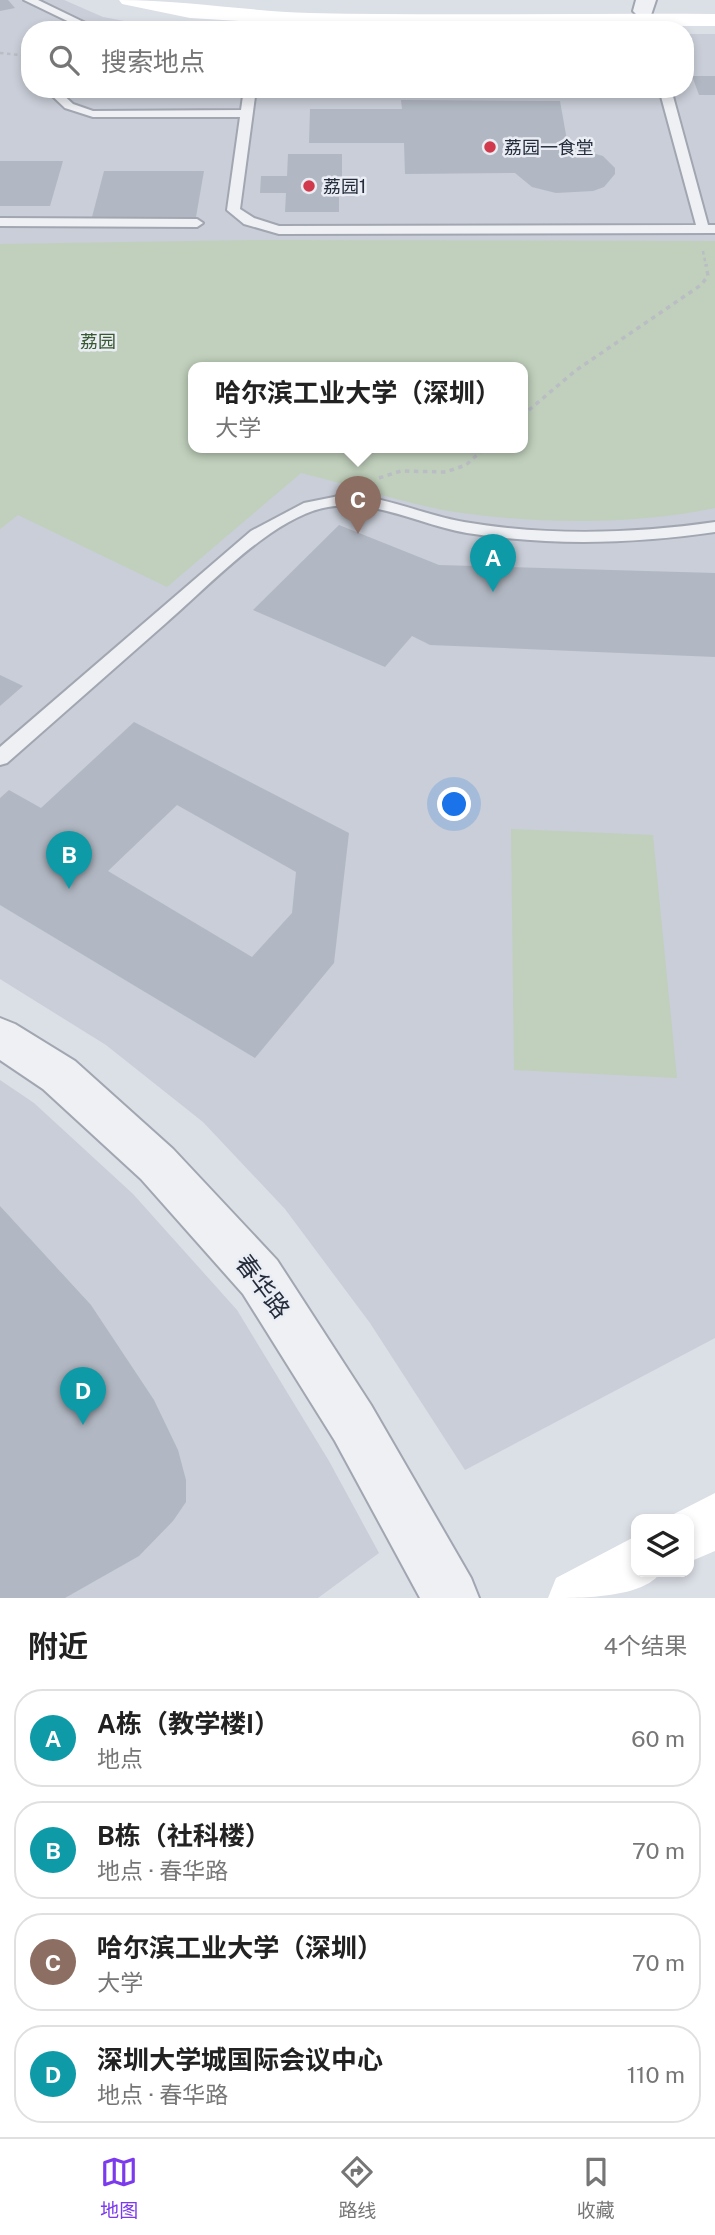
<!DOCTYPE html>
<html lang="zh">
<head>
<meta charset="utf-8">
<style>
  :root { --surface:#fff; --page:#f2f2f2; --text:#222; --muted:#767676; --line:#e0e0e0; --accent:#7c3aed }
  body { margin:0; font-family:"Public Sans","Noto Sans SC",sans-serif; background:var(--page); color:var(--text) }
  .controls { position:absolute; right:21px; bottom:21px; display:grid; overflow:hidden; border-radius:14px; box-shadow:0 4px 10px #0003 }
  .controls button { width:63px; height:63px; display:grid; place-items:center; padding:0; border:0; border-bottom:2px solid var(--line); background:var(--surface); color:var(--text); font:35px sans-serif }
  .you { position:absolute; left:455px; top:805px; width:24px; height:24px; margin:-18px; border:5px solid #fff; border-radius:50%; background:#1a73e8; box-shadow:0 0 0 10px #1a73e833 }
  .badge { display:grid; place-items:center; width:46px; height:46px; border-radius:50%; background:var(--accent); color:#fff; font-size:23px; font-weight:700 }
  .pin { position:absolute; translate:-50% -58px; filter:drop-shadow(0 2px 4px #0008) }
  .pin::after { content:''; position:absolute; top:37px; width:24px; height:21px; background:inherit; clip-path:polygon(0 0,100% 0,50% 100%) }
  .popup { position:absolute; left:188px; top:362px; width:340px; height:91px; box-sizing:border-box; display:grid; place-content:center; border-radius:14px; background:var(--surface); filter:drop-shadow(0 2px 5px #0005); font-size:23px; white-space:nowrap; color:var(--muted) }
  .popup b { font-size:26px; color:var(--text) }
  .popup::after { content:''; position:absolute; left:50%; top:100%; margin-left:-14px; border:14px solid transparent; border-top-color:var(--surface) }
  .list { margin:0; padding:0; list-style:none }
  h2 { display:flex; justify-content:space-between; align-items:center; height:91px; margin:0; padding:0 28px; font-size:30px }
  h2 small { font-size:23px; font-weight:400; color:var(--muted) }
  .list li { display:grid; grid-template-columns:46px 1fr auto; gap:21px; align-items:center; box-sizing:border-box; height:98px; margin:0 14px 14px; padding:0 14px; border:2px solid var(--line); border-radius:28px }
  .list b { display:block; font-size:26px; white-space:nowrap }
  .list p { margin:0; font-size:23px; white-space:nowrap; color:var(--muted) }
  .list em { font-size:23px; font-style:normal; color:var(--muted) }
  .icon { flex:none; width:38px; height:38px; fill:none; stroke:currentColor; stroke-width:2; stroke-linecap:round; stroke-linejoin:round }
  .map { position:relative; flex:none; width:715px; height:1598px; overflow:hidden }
  .search { position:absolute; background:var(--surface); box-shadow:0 4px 10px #0003; left:21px; right:21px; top:21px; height:77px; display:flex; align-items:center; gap:18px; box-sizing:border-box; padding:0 24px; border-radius:28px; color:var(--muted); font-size:26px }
  .sheet { height:539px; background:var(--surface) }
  nav { display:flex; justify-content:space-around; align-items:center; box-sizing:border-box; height:98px; border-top:2px solid var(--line); background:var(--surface); font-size:19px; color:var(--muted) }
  nav a { display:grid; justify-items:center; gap:4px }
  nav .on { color:var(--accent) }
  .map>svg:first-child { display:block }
  .built { fill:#c9ced8; fill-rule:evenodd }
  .green { fill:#c0d0bc; fill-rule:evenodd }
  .building { fill:#b2b8c3; fill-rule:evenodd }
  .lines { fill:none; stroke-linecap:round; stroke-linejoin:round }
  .lane-casing { stroke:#a1a6b0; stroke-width:4 }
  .street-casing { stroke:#a1a6b0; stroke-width:4 }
  .path-far1 { stroke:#babdc4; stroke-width:2.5; stroke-dasharray:3.5 3.5; stroke-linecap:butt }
  .path { stroke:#babdc4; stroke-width:3.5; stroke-dasharray:4.5 4.5; stroke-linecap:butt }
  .lane { fill:#eef0f4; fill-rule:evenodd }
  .street { fill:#eef0f4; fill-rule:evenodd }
  .secondary { fill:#fff; fill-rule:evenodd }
  .poi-dot { fill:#d13a4c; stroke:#eaeef4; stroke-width:2.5 }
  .labels { text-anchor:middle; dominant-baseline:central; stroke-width:5; stroke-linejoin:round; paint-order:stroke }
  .far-poi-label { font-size:18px; fill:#252d3c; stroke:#eaeef4; text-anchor:start }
  .far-park-label { font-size:18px; fill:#385832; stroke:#eaeef4 }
  .near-street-label { font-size:24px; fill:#252d3c; stroke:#eaeef4 }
</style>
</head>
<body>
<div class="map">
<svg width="715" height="1598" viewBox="0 0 715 1598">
  <rect width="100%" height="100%" fill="#dbdfe6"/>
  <path class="built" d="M0,0H64L103,17L173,30H30V89H685V34H715V1338L465,1470L370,1323L285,1209L203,1122L106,1045L0,979ZM194,368H522V448H194Z
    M0,1080L34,1103L133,1194L237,1310L329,1461L379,1553L318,1598H0Z"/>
  <path class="green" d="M254,240L715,241V508C637,525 535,524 455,512C404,504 352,485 301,473L167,587L18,515L0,529V244ZM194,368H522V448H194Z
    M511,829L653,835L677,1078L514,1070Z"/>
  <path class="building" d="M0,0H8L15,8L0,11Z
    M692,76H715V95H699Z
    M125,89H170L169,97L124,96Z
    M305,89H338V98H305Z
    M551,89H584L586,97L553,98Z
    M401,100L560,101L568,146L603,156L615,168V174L604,187L593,191L556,193L532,187L515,173L405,174L404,143H309L310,109H402Z
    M288,154H342V178H358V194H339V212H285L286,193H260L261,176H287Z
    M0,161H63L50,206H0Z
    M104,171H204L196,217H92Z
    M339,525L439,565L715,573V657L430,645L412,636L385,667L253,610Z
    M0,675L23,686L0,706Z
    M134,722L349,833L334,963L255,1058L0,905V798L9,790L41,808ZM177,805L296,872L292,913L252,957L108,871Z
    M0,1206L91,1305L154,1400L178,1450L186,1480V1502L173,1521L139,1556L65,1598H0Z"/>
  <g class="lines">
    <defs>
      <path id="lane" d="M24,0H38L100,30H86Z
        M45,89H57L73,104L93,111L241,110L244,89H256L240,209L254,218L279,226L696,225L659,89H671L708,225H715V233L279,234L244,224L227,210L240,117H93L65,108Z
        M0,218L197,219L203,223L197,227L0,226Z
        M344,495C386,496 423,515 464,522C546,536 633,534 715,522V532C633,544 549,546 467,533C420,525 377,499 328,507C273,516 208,587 166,623C113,670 60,716 7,763L0,765V747L251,531L304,503Z"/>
      <path id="street" d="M636,0H656L651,15H637L633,11Z
        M0,1018L15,1024L75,1061L173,1149L277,1260L371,1405L471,1578L479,1598H420L335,1441L243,1294L141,1179L43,1089L0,1060Z"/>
    </defs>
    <use href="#lane" class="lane-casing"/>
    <use href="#street" class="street-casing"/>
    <path class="path-far1" d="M0,53L30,56
      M703,251L706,266"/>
    <path class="path" d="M522,416L575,371L701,285L708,276L706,264
      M379,478L401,471L446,472L466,465L485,448"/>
    <use href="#lane" class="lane"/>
    <use href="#street" class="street"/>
    <path class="secondary" d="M119,0C182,0 246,11 310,13C445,16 580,13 715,14V26L309,25L190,18L122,4Z
      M715,1493V1551L689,1562V1519H668L670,1516Z
      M636,1536V1572H661C644,1598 583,1598 548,1598L556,1578Z"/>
  </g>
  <g class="poi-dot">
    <circle cx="490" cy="147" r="7"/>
    <circle cx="309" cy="186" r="7"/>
  </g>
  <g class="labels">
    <g class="far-poi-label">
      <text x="504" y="147">荔园一食堂</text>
      <text x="323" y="186">荔园1</text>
    </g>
    <g class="far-park-label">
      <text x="98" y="341">荔园</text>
    </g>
    <g class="near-street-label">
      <text transform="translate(263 1286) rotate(53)">春华路</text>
    </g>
  </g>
</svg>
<div class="controls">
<button><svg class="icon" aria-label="layers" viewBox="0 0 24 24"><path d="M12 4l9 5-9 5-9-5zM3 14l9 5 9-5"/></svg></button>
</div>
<div class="you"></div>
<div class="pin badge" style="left:493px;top:592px;background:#0f9aa8">A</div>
<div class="pin badge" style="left:69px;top:889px;background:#0f9aa8">B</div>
<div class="pin badge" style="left:358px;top:534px;background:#8d6e63">C</div>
<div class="popup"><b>哈尔滨工业大学（深圳）</b>大学</div>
<div class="pin badge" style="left:83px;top:1425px;background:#0f9aa8">D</div>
<div class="search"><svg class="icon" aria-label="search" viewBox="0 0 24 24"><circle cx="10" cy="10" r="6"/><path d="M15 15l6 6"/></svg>搜索地点</div>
</div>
<section class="sheet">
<h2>附近<small>4个结果</small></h2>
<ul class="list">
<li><span class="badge" style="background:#0f9aa8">A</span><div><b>A栋（教学楼I）</b><p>地点</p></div><em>60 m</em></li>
<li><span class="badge" style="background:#0f9aa8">B</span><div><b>B栋（社科楼）</b><p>地点 · 春华路</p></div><em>70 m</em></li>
<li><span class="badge" style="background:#8d6e63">C</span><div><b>哈尔滨工业大学（深圳）</b><p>大学</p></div><em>70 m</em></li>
<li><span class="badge" style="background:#0f9aa8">D</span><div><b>深圳大学城国际会议中心</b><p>地点 · 春华路</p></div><em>110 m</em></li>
</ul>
</section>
<nav>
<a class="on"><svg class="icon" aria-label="map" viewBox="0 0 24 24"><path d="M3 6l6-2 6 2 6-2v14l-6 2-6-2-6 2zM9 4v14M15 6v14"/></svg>地图</a>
<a><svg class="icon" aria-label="directions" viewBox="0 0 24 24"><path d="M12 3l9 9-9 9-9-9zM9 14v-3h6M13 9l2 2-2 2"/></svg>路线</a>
<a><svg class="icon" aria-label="saved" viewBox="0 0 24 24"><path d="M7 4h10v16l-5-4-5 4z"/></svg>收藏</a>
</nav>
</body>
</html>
